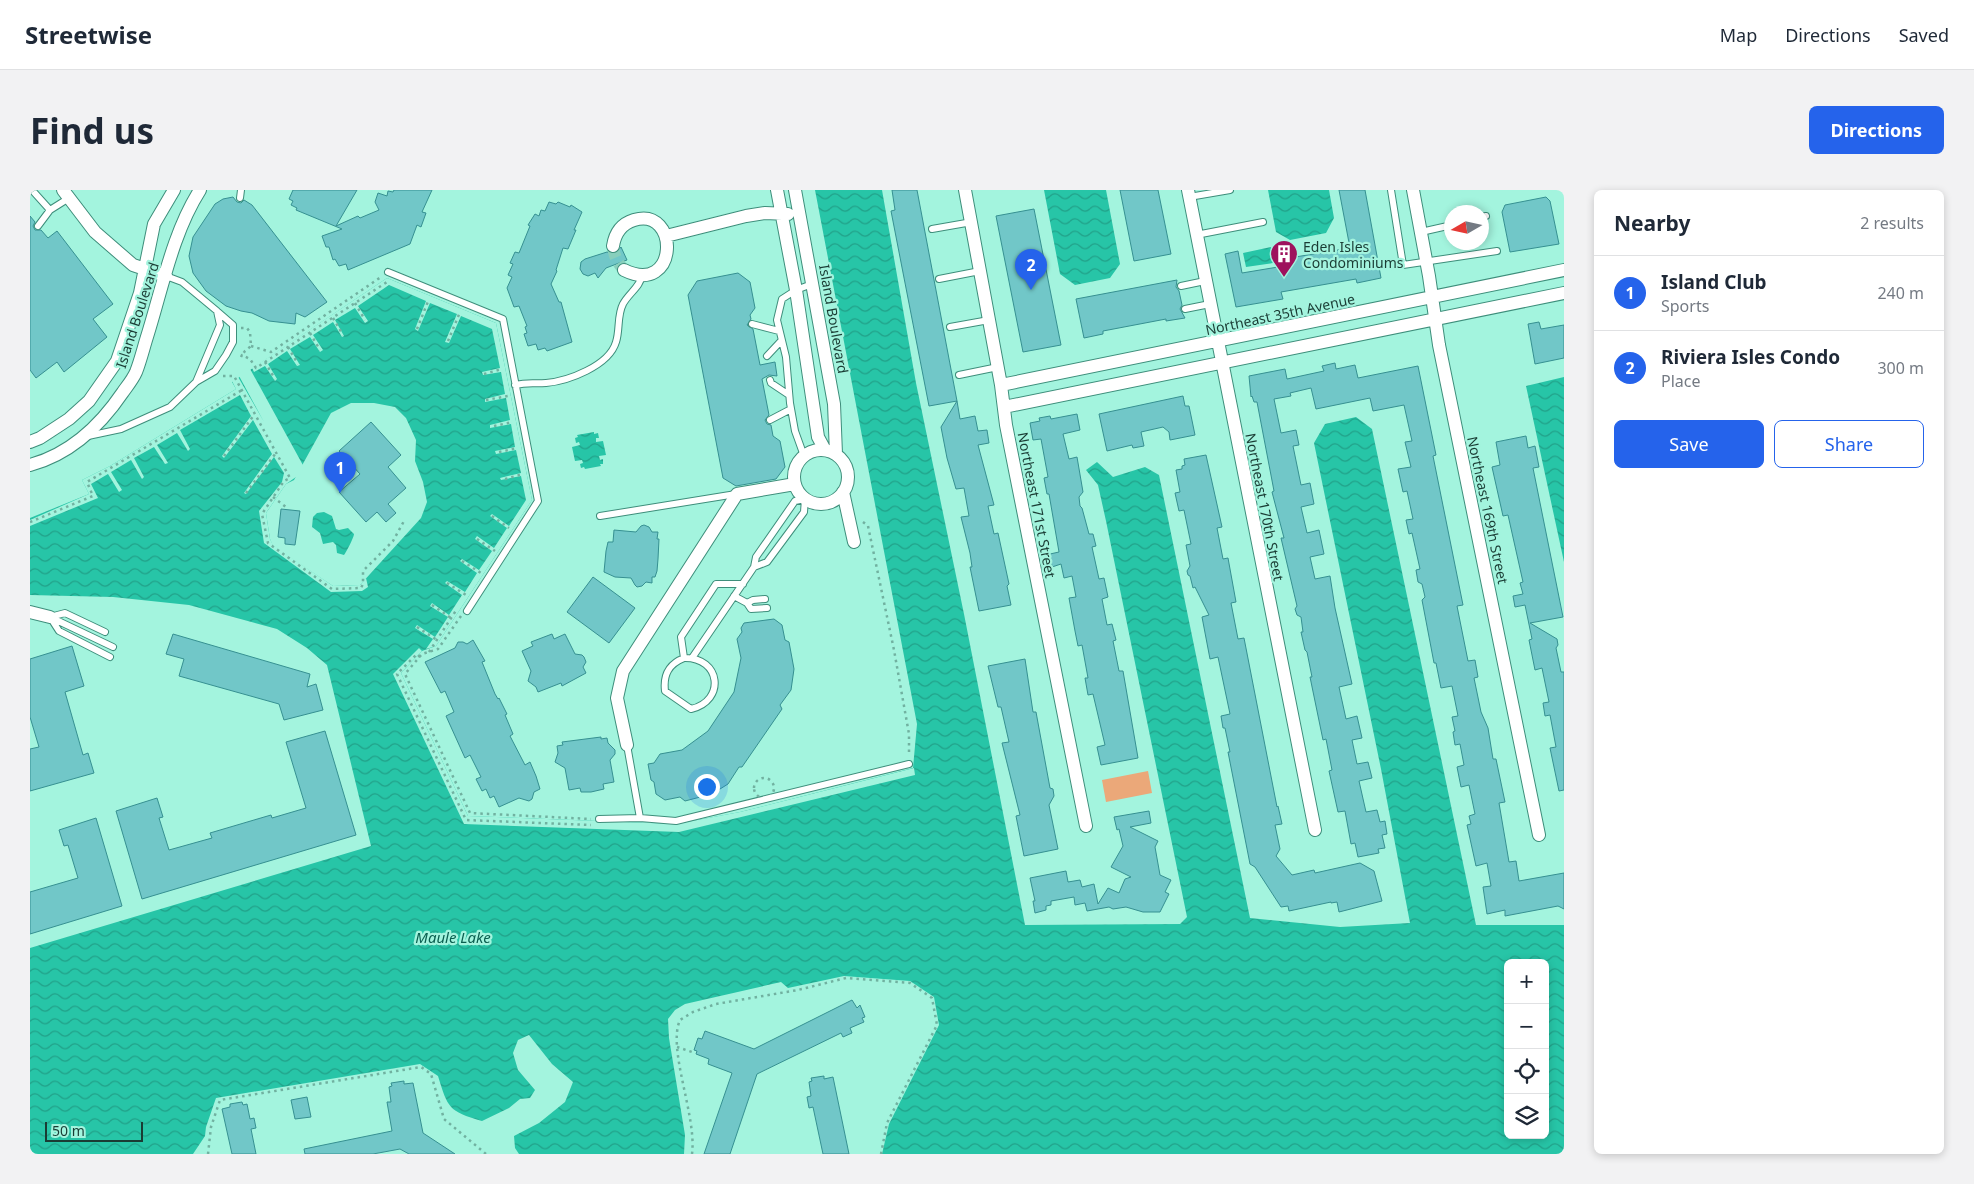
<!DOCTYPE html>
<html lang="en">
<head>
<meta charset="utf-8">
<style>
  :root { --surface:#fff; --page:#f2f2f3; --text:#1f2937; --muted:#747a83; --line:#e0e1e3; --accent:#2563eb }
  body { margin:0; font-family:"Noto Sans",sans-serif; background:var(--page); color:var(--text) }
  .controls { position:absolute; right:15px; bottom:15px; display:grid; overflow:hidden; border-radius:8px; box-shadow:0 2px 8px #0003 }
  .controls button { width:45px; height:45px; display:grid; place-items:center; padding:0; border:0; border-bottom:1px solid var(--line); background:var(--surface); color:var(--text); font:25px sans-serif }
  .compass { position:absolute; left:1414px; top:15px; width:45px; height:45px; border-radius:50%; background:var(--surface); box-shadow:0 2px 8px #0003; rotate:261deg }
  .scale { position:absolute; left:15px; bottom:12px; width:98px; box-sizing:border-box; padding-left:5px; border:2px solid #1a3c34; border-top:0; font-size:14px; line-height:18px; white-space:nowrap; color:#1a3c34; -webkit-text-stroke:4px #a3f4de; paint-order:stroke }
  .you { position:absolute; left:676px; top:596px; width:18px; height:18px; margin:-12px; border:4px solid #fff; border-radius:50%; background:#1a73e8; box-shadow:0 0 0 8px #1a73e833 }
  .badge { display:grid; place-items:center; width:32px; height:32px; border-radius:50%; background:var(--accent); color:#fff; font-size:16px; font-weight:700 }
  .pin { position:absolute; translate:-50% -41px; filter:drop-shadow(0 1px 2px #0008) }
  .pin::after { content:''; position:absolute; top:26px; width:18px; height:15px; background:inherit; clip-path:polygon(0 0,100% 0,50% 100%) }
  .list { margin:0; padding:0; list-style:none }
  h2 { display:flex; justify-content:space-between; align-items:center; height:65px; margin:0; padding:0 20px; font-size:21px }
  h2 small { font-size:16px; font-weight:400; color:var(--muted) }
  .list li { display:grid; grid-template-columns:32px 1fr auto; gap:15px; align-items:center; box-sizing:border-box; height:75px; padding:0 20px; border-top:1px solid var(--line) }
  .list b { display:block; font-size:19px; white-space:nowrap }
  .list p { margin:0; font-size:16px; white-space:nowrap; color:var(--muted) }
  .list em { font-size:16px; font-style:normal; color:var(--muted) }
  .actions { display:flex; gap:10px; padding:15px 20px }
  .actions a { flex:1; padding:11px 0; border:1px solid var(--accent); border-radius:8px; text-align:center; font-size:18px; color:var(--accent) }
  .actions .main { background:var(--accent); color:#fff }
  .icon { flex:none; width:28px; height:28px; fill:none; stroke:currentColor; stroke-width:2; stroke-linecap:round; stroke-linejoin:round }
  .map { position:relative; flex:none; width:1534px; height:964px; overflow:hidden; border-radius:8px }
  header { display:flex; align-items:center; gap:30px; box-sizing:border-box; height:70px; padding:0 25px; background:var(--surface); border-bottom:1px solid var(--line) }
  header strong { font-size:24px }
  nav { display:flex; gap:28px; margin-inline-start:auto; font-size:18px }
  .intro { display:flex; align-items:center; justify-content:space-between; box-sizing:border-box; height:120px; padding:0 30px }
  h1 { margin:0; font-size:35px }
  .button { padding:12px 22px; border-radius:8px; background:var(--accent); color:#fff; font-size:18px; font-weight:700 }
  main { display:flex; gap:30px; padding:0 30px }
  aside { flex:1; background:var(--surface); border-radius:8px; box-shadow:0 2px 8px #0003 }
  .map>svg:first-child { display:block }
  .pitch { fill:#eba879 }
  .water { fill:url(#water-waves); fill-rule:evenodd }
  .pier { fill:#a3f4de }
  .building { fill:#71c7c8; stroke:#369091 }
  .lines { fill:none; stroke-linecap:round; stroke-linejoin:round }
  .minor-tunnel { stroke:#88cfbc; stroke-width:12; stroke-dasharray:12 6; stroke-linecap:butt }
  .service-casing { stroke:#3e8e7b; stroke-width:8 }
  .minor-casing { stroke:#3e8e7b; stroke-width:14 }
  .path { stroke:#71b1a0; stroke-width:2.5; stroke-dasharray:2.5 4; stroke-linecap:butt }
  .service { stroke:#fff; stroke-width:6 }
  .minor { stroke:#fff; stroke-width:12 }
  .labels { text-anchor:middle; dominant-baseline:central; stroke-width:4.5; stroke-linejoin:round; paint-order:stroke }
  .poi-label { font-size:14px; fill:#1a3c34; stroke:#a3f4de; text-anchor:start }
  .street-label { font-size:14px; fill:#1a3c34; stroke:#a3f4de }
  .water-label { font-size:15px; font-style:italic; fill:#0a5e4f; stroke:#a3f4de }
</style>
</head>
<body>
<header>
<strong>Streetwise</strong>
<nav><a>Map</a><a>Directions</a><a>Saved</a></nav>
</header>
<div class="intro"><h1>Find us</h1><a class="button">Directions</a></div>
<main>
<div class="map">
<svg width="1534" height="964" viewBox="0 0 1534 964">
  <defs>
    <pattern id="water-waves" width="16" height="10" patternUnits="userSpaceOnUse" patternTransform="scale(1.25)"><rect width="16" height="10" fill="#27c5a7"/><path d="M0 5q4-4 8 0t8 0" fill="none" stroke="#21a189"/></pattern>
  </defs>
  <rect width="100%" height="100%" fill="#a3f4de"/>
  <path class="pitch" d="M1118,581L1122,603L1076,612L1072,590Z"/>
  <path class="water" d="M785,0H852L886,193L934,424L995,735L1150,734L1157,727L1076,331L1068,295L1056,280L1067,272L1083,287L1115,277L1129,285L1220,728L1310,737L1380,733L1351,579L1284,253L1295,234L1326,227L1342,239L1446,735H1534V964H852L859,934L909,835L904,807L880,791L814,786L758,798L751,792L655,814L645,820L638,829L639,848L655,945L654,964H489L485,958L484,946L509,933L535,912L543,892L522,874L499,845L488,850L483,863L488,880L505,900L500,908L490,909L479,918L452,931C418,921 418,918 408,886L390,874L186,908L176,937L175,946L163,964H0V758L341,656L297,475L277,458L247,439L159,415L83,407L0,405V328L59,304L52,290L80,276L206,199L202,192L357,88L466,133L502,310L406,456L392,461L371,483L438,626L646,634L710,622L883,578L887,534ZM321,213H344L365,217L376,228L386,250L385,271L393,292L397,312L391,328L330,395L303,396L243,356L240,349L236,323L256,294L264,290L301,223ZM1478,773H1515V945H1478Z
    M1014,0H1076L1090,74L1080,88L1045,95L1030,84Z
    M1238,0H1299L1304,28L1296,43L1260,50L1246,42Z
    M1241,57L1243,73L1216,77L1213,63Z
    M1534,187V372L1496,196Z
    M564,242V244L568,243L569,248H566V252L573,251L576,265L569,266L570,270L573,269V274H570L571,276L555,279L554,277L551,278L550,274L553,273L552,270L545,271L542,257L550,255L549,252L546,253L545,248L548,247L547,245Z
    M294,322L302,326L306,339L309,340L318,338L324,344C324,347 316,363 314,365L307,363L306,355L303,352L293,354L290,343L282,337L283,327L287,323Z"/>
  <path class="pier" d="M357,88L466,133L502,310L406,456L396,459L403,449L385,438L387,435L405,447L418,427L400,416L402,413L419,425L432,405L415,393L417,391L435,402L447,383L430,371L432,369L449,380L462,361L445,349L447,346L464,358L477,338L460,326L462,324L479,336L496,310L491,286L471,290L470,288L491,283L486,260L466,264L465,261L485,257L481,234L460,238V235L480,230L476,208L455,212V209L475,204L471,182L453,185L452,182L470,178L462,139L431,126L419,153L415,152L427,124L400,113L388,141L385,139L396,111L359,95L328,116L338,131L335,133L325,118L305,130L314,146L312,147L303,132L283,145L293,160L290,162L280,147L260,159L270,175L267,176L257,161L238,174L247,189L245,191L235,176L224,182L222,178Z
    M219,177L274,277L267,290L266,287L256,294L236,323L240,349L243,355L303,396L330,395L336,388L338,397L332,401L301,402L234,353L229,321L252,292L254,283L244,267L216,304L214,303L242,264L223,230L194,268L192,266L221,226L210,205L150,240L160,259L158,261L147,243L127,255L138,273L135,274L124,257L104,268L114,287L112,289L101,270L81,282L92,300L89,302L78,284L61,294L68,308L0,336V330L59,304L52,290L80,276L206,199L201,189L207,185L234,232L208,184Z
    M389,458L392,461L371,483L438,626L646,634L710,622L884,578L885,585L649,642L434,634L363,484Z"/>
  <path class="building" d="M263,0H327L306,36L328,26L330,28L349,20L345,12L348,3L357,6L358,1L363,2L364,0H402L392,22L396,23L391,37L387,35L380,54L318,80L316,74L309,76L305,69L303,70L299,57H296L292,46L312,39L266,20L267,18L261,15L263,11L259,9Z
    M862,0H887L927,211L899,216L861,21L865,20Z
    M1090,0H1128L1141,64L1104,71Z
    M1309,0H1335L1351,88L1327,93L1326,89L1251,102L1253,109L1206,117L1195,64L1208,61L1212,83L1254,76L1253,69L1320,58Z
    M203,7L207,12L211,13L214,10L222,15L297,112L275,127L266,123L265,134L239,131L222,123L211,121L196,116L176,101L163,83L159,66L163,47L185,14L193,9Z
    M1516,7L1520,11L1529,54L1480,62L1472,22L1475,15Z
    M519,12L526,14L528,12L540,17L541,15L552,22L544,40H546L538,59L533,58L526,80L527,81L521,94L529,112H531L542,152L517,161L515,158L508,160L506,154L498,156L494,144L497,143L495,137L497,136L489,116L484,117L477,98L482,87L478,85L483,74L480,73L485,62L489,63L500,36L498,35L505,24L509,26L511,20L515,21Z
    M1004,19L1031,155L993,162L966,26Z
    M0,26L5,32L3,36L5,40H11L18,48L27,41L83,114L63,129L77,147L34,182L27,172L6,188L0,180Z
    M591,57L597,70L576,78L568,88L565,83L558,86L553,84L550,79L551,72L555,69L577,62L585,64Z
    M708,83L720,92L725,118L720,125L721,129L717,135L723,139L730,175L745,172L747,186L739,185L732,189L739,225L735,230L737,234L741,235L743,246L750,251L755,277L746,289L706,296L693,288L658,105L667,91Z
    M1147,90L1146,97L1149,101L1152,115L1150,119L1155,128L1136,131V129L1073,141V144L1054,148L1046,109Z
    M1509,132L1511,139L1534,135V168L1505,174L1498,134Z
    M1305,173L1306,179L1325,175L1328,188L1388,176L1406,265L1403,266L1433,415L1427,416L1438,471L1445,470L1448,487L1444,488L1451,522L1458,538L1463,569H1466L1475,612L1469,613L1479,672L1486,671L1489,691L1534,683V719L1528,716L1475,726V720L1457,724L1453,697L1461,696L1457,673L1446,676L1437,635L1441,634L1439,626L1445,624L1439,595L1431,597L1427,577L1434,575L1430,554L1425,555L1423,542L1425,541L1422,527L1428,526L1422,496L1411,498L1406,473H1404L1392,410L1395,407L1392,394L1388,392L1386,380L1390,379L1382,343L1379,344L1376,330L1383,329L1377,301L1373,302L1368,279L1381,277L1375,252L1382,251L1374,215L1343,221L1340,208L1286,219L1281,198L1260,203L1261,206L1244,209L1251,243L1266,240L1269,255L1263,256L1271,295L1280,293L1284,314L1271,317L1277,343L1289,340L1294,364L1280,367L1285,389L1300,386L1305,418L1322,494L1309,497L1316,529L1327,526L1332,548L1322,550L1327,574L1338,572L1342,588L1329,591L1336,622L1347,620L1350,632L1355,631L1357,644L1352,645L1355,658L1348,659L1349,663L1328,667L1325,653L1321,654L1315,621L1308,622L1299,581L1302,580L1296,549L1293,550L1280,487H1282L1277,462L1275,460L1271,442H1273L1271,427L1267,425L1265,419L1267,416L1251,348H1254L1242,302L1244,301L1227,212H1224L1222,206L1221,207L1219,186L1255,179L1257,189L1294,181L1292,176Z
    M1153,206L1155,216H1159L1165,245L1140,250L1139,242L1133,237L1111,242L1114,256L1103,258L1102,255L1077,261L1069,224Z
    M927,211L930,229L945,226L948,241L957,240L959,253L948,255L964,315L958,316L964,344L968,343L979,394L977,396L981,415L949,421L940,377H942L940,363L931,327L939,326L934,298L926,299L917,268L911,237Z
    M1047,224L1050,240L1033,244L1039,269L1047,267L1053,302L1049,307L1050,316L1052,318L1059,344H1063L1066,356L1062,357L1069,389L1074,388L1078,407L1072,409L1077,435L1082,434L1086,450L1083,451L1089,481H1093L1108,568L1071,575L1067,557L1075,555L1063,504L1058,505L1055,488H1058L1052,455L1048,456L1045,441L1039,408L1046,407L1042,386L1034,388L1031,374L1022,377L1020,364L1029,362L1019,304H1017L1014,288L1018,287L1011,249L1003,250L1000,233L1010,231L1009,228L1020,226L1021,229Z
    M341,232L371,265L358,277L376,298L358,314L366,323L356,332L347,322L336,332L309,302L330,284L309,261Z
    M1496,246L1498,258L1505,256L1509,277L1503,278L1533,427L1500,433L1527,449L1528,455L1526,458L1531,482H1534V600L1529,601L1520,558L1526,557L1520,525L1515,526L1513,513L1519,512L1512,478L1505,480L1499,450L1502,449L1495,415L1485,417L1483,406L1493,404L1490,393L1493,392L1478,325L1473,326L1462,277L1470,275L1466,252Z
    M1176,265L1192,337L1187,338L1193,369L1198,368L1206,412L1201,413L1208,449L1214,448L1247,617L1248,616L1252,634L1245,635L1250,659L1246,666L1262,685L1284,680L1285,683L1330,673L1344,681L1352,711L1309,722L1307,712L1301,713V712L1259,721L1258,716L1251,717L1225,677L1220,674L1198,562H1200L1195,538H1193L1191,526L1200,524L1188,467L1180,469L1172,427L1179,425L1165,397L1163,398L1160,386L1158,385L1157,381L1160,376L1156,355L1161,354L1154,320L1149,321L1145,303L1150,302L1146,280L1152,279V276L1155,275L1154,269Z
    M251,319L270,321L265,355L255,354V348L248,347Z
    M614,335L619,337L622,342H628L627,349H629L628,369L627,381L625,387H622V393L616,392L612,396L607,397L605,395L601,388L585,387L574,382L576,361L578,352H583L584,340L606,342L611,336Z
    M563,387L605,418L579,453L537,422Z
    M744,429L752,435L755,450L759,452L764,479L761,500L750,515L752,519L712,577H709L698,594L682,604L655,611L650,607L635,610L626,604L624,592L621,590L618,574L624,573L630,564L652,560L678,541L704,502L711,468L707,449L712,442L711,438L714,433Z
    M143,444L280,484L277,497L286,494L293,520L254,530L249,514L149,486L154,469L136,464Z
    M522,444L524,449L535,444L545,464L552,465L554,467L556,472L553,477L556,483L532,496L531,493L508,502L506,497L498,491L501,481L492,461L503,456L501,452Z
    M443,450L455,471L452,472L465,504L468,509L469,508L477,524L475,525L483,544L480,546L495,575L500,572L506,586L510,599L504,602L502,609L499,611L489,608L469,617L464,606L460,608L456,599L452,601L446,589L451,587L440,565L435,568L416,526L424,522L415,501L411,503L395,472L425,458L428,452H433L437,454Z
    M42,456L54,496L35,502L53,565L58,563L64,583L0,601V559L9,557L0,527V469Z
    M995,469L1003,522H1006L1020,598L1023,599L1024,606L1019,615L1028,659L994,666L986,626L990,625L972,553L979,552L971,517H968L958,476Z
    M295,541L326,645L112,709L86,621L127,608L133,627L129,628L139,660L182,648L180,643L241,625L242,628L276,618L256,552Z
    M571,547V549L577,548L578,553L585,560V564L580,570L584,592L573,594L574,599L561,602H551L550,598L539,600L535,578L525,572L528,563L527,556L533,555L532,552Z
    M1119,621L1121,633L1100,637L1128,651L1125,657L1130,685L1141,690L1135,702L1139,704L1130,722H1113L1096,717L1083,719L1079,717L1057,721L1055,713L1045,715L1044,707L1021,711V715L1016,716V720L1005,723L1003,711H1005L1000,688L1036,681L1038,692L1050,690L1052,697L1064,694L1068,714L1078,698L1089,703L1095,689L1101,687L1081,677L1093,656L1089,639L1087,640L1084,627Z
    M66,628L92,716L0,744V702L48,688L38,655L34,656L29,640Z
    M822,810L827,818L830,815L835,827L832,828L834,832L820,838L822,843L813,847L811,843L727,884L700,964H674L702,883L678,874L679,869L666,864L667,861L664,860L668,848L672,849L675,841L724,859Z
    M794,886V889L803,887L819,964H793L783,917L779,918L777,907L781,906L779,892L782,891L781,888Z
    M374,891V894L383,893L393,943L425,964H379L370,959L343,964H275L274,959L362,941L357,912H361L359,897L362,896L361,893Z
    M277,907L281,927L265,929L261,910Z
    M212,912L213,915L217,914L220,929L224,928L226,938L221,939L226,964H202L192,919L200,917V914Z"/>
  <g class="lines">
    <path class="minor-tunnel" d="M583,56C584,66 587,72 594,80"/>
    <defs>
      <path id="service" d="M2,0L20,20L39,8
        M1361,0L1373,75L1467,61
        M1159,7L1200,0
        M210,8L211,0
        M1452,27L1456,26
        M8,36L20,20
        M902,39L942,32
        M1391,42L1422,35
        M1166,45L1233,32
        M358,82L473,129L508,311L437,421
        M909,89L950,81
        M1151,96L1175,91
        M1155,119L1180,114
        M722,134L749,141
        M920,137L959,130
        M737,166L751,151
        M929,185L968,177
        M740,190L741,193L759,205
        M166,192L185,181L196,165L203,152V135L188,122
        M485,195C498,192 504,194 516,193C538,191 579,176 586,152C590,140 587,125 593,114C598,104 611,96 612,85
        M740,230L761,219
        M58,246L91,239L140,217L166,192L190,135L187,121L152,92L136,86
        M774,266L765,241L760,213L756,167L747,130L752,109L766,100L782,94
        M775,309L774,322L737,372L724,377L726,367L765,311Z
        M570,326L706,304
        M704,406L717,413
        M735,409L723,410L717,413L721,419L737,418
        M20,427L29,441L80,467
        M20,427L35,423L75,442
        M22,428L83,457
        M654,468C691,467 696,511 661,519L635,501C633,484 639,474 654,468Z
        M654,468L651,447L686,394H713
        M662,468L724,377
        M597,555L610,628
        M569,629L610,628L646,631L879,574"/>
      <path id="minor" d="M33,0L65,42L103,75L136,86
        M747,0L766,100L788,247L795,260
        M765,0L804,214L806,264
        M935,0L971,195L976,235L1056,636
        M1158,0L1285,640
        M1383,0L1399,86L1409,155L1509,645
        M636,46L716,26L735,23L758,24
        M583,56C585,43 591,34 604,30C650,16 649,107 594,80
        M971,195L1534,80
        M974,217L1534,103
        M0,252L10,248L39,229L59,211L87,171L110,103L124,34L144,0
        M764 287a27 27 0 1 1 54 0a27 27 0 1 1-54 0Z
        M0,275C41,264 70,236 93,202C98,195 103,189 106,182C110,172 113,160 116,150C132,100 142,44 170,0
        M813,302L824,352
        M0,422L20,427
        M597,555L587,508L593,481L707,304L765,294"/>
    </defs>
    <use href="#service" class="service-casing"/>
    <use href="#minor" class="minor-casing"/>
    <path class="path" d="M325,113L335,130
      M303,128L313,145
      M211,138H217L220,142L221,156L215,161L212,165
      M387,139L399,109
      M280,143L290,160
      M418,151L430,122
      M221,156L241,162L351,87
      M258,157L268,174
      M211,167L212,165L220,169L226,178L357,92
      M235,172L245,189
      M454,184L472,179
      M193,186H204L260,288L254,291L232,324L238,353L302,399L331,398L333,394V381L363,351L374,331
      M456,210L478,206
      M464,236L483,232
      M469,262L488,258
      M194,266L224,225
      M475,289L493,284
      M216,303L246,263
      M243,307L256,317L254,319
      M462,326L479,338
      M0,332L63,306L57,292L212,200
      M833,332L838,336L864,460L879,544V565
      M447,349L465,361
      M432,371L451,383
      M417,393L436,405
      M402,415L421,428
      M431,426L408,459L392,464L375,484L440,623L561,629
      M387,437L407,450
      M399,462L427,419
      M390,467L387,464L367,484L436,630L561,635
      M724 598a10 10 0 1 1 20 0a10 10 0 1 1-20 0Z
      M647,857L665,863
      M178,964L181,937L190,910L391,877L401,884L414,929L456,964
      M662,964C667,926 637,859 650,830L663,822L686,814L768,800L816,788L880,793L902,808L907,835L857,933L851,964"/>
    <use href="#service" class="service"/>
    <use href="#minor" class="minor"/>
  </g>
  <defs>
    <symbol id="building-pin" viewBox="-11 -11 22 30"><path d="M0 17L-7.5 6A9.5 9.5 0 1 1 7.5 6Z" fill="#9e115d" stroke="#a3f4de"/><path d="M-4-6H4V6H1V3H-1V6H-4ZM-2.5-4.3h1.7v1.8h-1.7ZM.8-4.3h1.7v1.8H.8ZM-2.5-1h1.7V.8h-1.7ZM.8-1h1.7V.8H.8Z" fill="#fff"/></symbol>
  </defs>
  <g fill-rule="evenodd">
    <use href="#building-pin" x="1238" y="48" width="32" height="43"/>
  </g>
  <g class="labels">
    <g class="poi-label">
      <text x="1273" y="56">Eden Isles<tspan x="1273" dy="16">Condominiums</tspan></text>
    </g>
    <g class="street-label">
      <text transform="translate(1250 124) rotate(-12)">Northeast 35th Avenue</text>
      <text transform="translate(107 125) rotate(-72)">Island Boulevard</text>
      <text transform="translate(804 129) rotate(80)">Island Boulevard</text>
      <text transform="translate(1007 315) rotate(79)">Northeast 171st Street</text>
      <text transform="translate(1235 317) rotate(79)">Northeast 170th Street</text>
      <text transform="translate(1458 320) rotate(78)">Northeast 169th Street</text>
    </g>
    <g class="water-label">
      <text x="423" y="747">Maule Lake</text>
    </g>
  </g>
</svg>
<div class="controls">
<button>+</button>
<button>−</button>
<button><svg class="icon" aria-label="locate" viewBox="0 0 24 24"><circle cx="12" cy="12" r="6"/><path d="M12 2v4M12 18v4M2 12h4M18 12h4"/></svg></button>
<button><svg class="icon" aria-label="layers" viewBox="0 0 24 24"><path d="M12 4l9 5-9 5-9-5zM3 14l9 5 9-5"/></svg></button>
</div>
<svg class="compass" viewBox="-18 -18 36 36"><path d="M0-13l5 13h-10z" fill="#e53935"/><path d="M0 13l5-13h-10z" fill="#747a83"/></svg>
<div class="scale">50 m</div>
<div class="you"></div>
<div class="pin badge" style="left:310px;top:303px">1</div>
<div class="pin badge" style="left:1001px;top:100px">2</div>
</div>
<aside>
<h2>Nearby<small>2 results</small></h2>
<ul class="list">
<li><span class="badge">1</span><div><b>Island Club</b><p>Sports</p></div><em>240 m</em></li>
<li><span class="badge">2</span><div><b>Riviera Isles Condo</b><p>Place</p></div><em>300 m</em></li>
</ul>
<div class="actions"><a class="main">Save</a><a>Share</a></div>
</aside>
</main>
</body>
</html>
